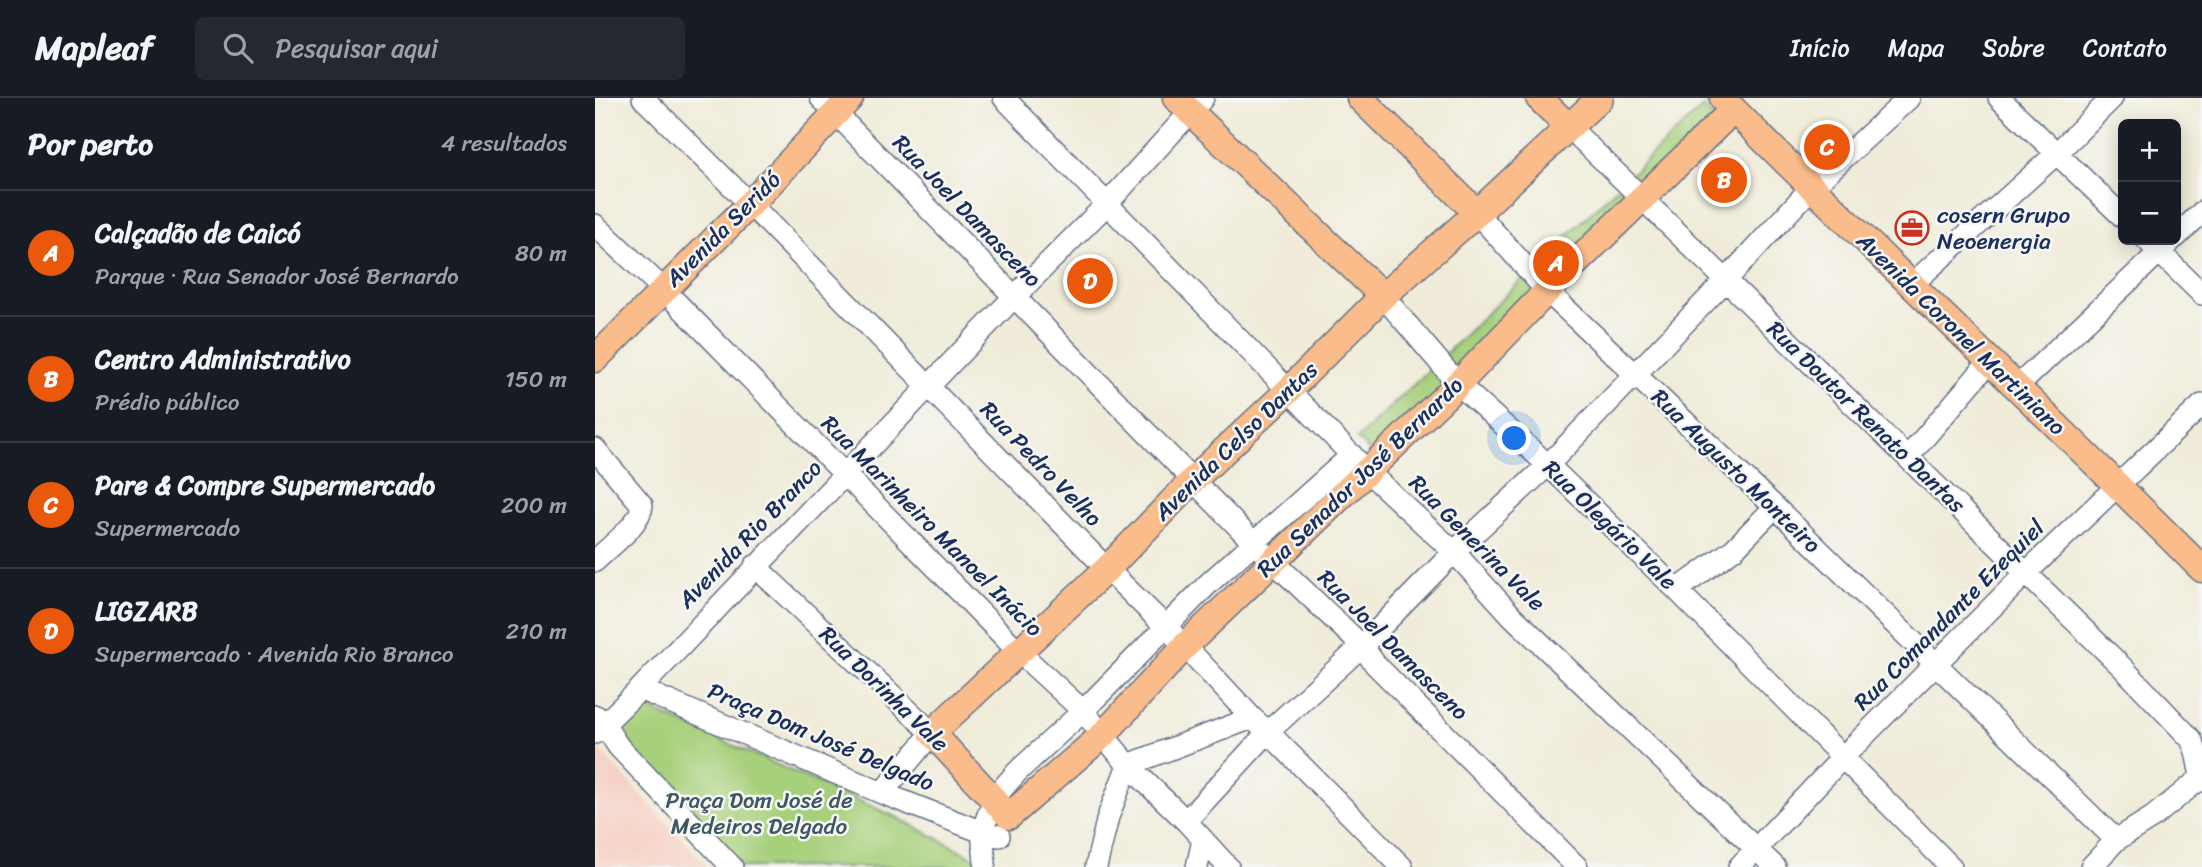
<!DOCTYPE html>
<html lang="pt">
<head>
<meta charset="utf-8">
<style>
  :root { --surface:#171b24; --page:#242831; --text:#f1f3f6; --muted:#9ea1a6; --line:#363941; --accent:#ea580c }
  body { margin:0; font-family:Sriracha,sans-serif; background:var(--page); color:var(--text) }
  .controls { position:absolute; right:21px; top:21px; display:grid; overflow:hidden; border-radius:10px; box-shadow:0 4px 18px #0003 }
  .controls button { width:63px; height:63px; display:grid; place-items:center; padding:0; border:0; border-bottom:2px solid var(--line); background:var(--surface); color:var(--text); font:35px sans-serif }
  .you { position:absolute; left:920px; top:341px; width:24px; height:24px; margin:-18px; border:5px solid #fff; border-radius:50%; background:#1a73e8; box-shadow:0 0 0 10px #1a73e833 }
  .badge { display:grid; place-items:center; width:46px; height:46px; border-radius:50%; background:var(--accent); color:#fff; font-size:23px; font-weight:700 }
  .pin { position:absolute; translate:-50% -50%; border:4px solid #fff; box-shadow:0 2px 7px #0006 }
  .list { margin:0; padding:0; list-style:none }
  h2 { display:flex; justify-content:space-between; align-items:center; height:91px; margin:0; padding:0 28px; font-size:30px }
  h2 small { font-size:23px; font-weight:400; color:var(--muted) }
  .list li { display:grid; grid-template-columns:46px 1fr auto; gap:21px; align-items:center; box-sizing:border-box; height:126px; padding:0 28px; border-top:2px solid var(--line) }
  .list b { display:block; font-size:26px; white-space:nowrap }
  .list p { margin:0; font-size:23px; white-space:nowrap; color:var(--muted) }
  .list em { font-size:23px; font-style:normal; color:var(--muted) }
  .icon { flex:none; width:38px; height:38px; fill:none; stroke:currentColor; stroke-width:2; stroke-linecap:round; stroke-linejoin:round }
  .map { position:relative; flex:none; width:1607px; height:769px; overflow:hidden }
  header { display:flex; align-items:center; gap:42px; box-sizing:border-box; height:98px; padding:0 35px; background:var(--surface); border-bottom:2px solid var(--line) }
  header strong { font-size:33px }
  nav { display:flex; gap:38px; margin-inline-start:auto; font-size:24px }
  .search { width:490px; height:63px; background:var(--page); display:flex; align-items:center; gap:18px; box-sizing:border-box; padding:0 24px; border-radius:10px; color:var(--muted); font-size:26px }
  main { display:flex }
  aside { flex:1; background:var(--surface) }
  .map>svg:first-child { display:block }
  .built { fill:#f6d1c5 }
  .green { fill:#a7d07b; stroke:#61806c; stroke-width:2 }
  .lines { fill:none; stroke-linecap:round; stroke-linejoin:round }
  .minor-casing { stroke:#667189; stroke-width:24 }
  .major-casing { stroke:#667189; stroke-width:29 }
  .minor { stroke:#fff; stroke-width:21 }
  .major { stroke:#f9bc8a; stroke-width:26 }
  .labels { text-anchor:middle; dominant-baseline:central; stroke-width:5; stroke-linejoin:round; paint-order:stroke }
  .street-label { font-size:23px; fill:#1b2f5e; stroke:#f6f6f2 }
  .poi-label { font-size:23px; fill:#1b2f5e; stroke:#f6f6f2; text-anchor:start }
  .park-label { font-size:23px; fill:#3e5765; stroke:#f6f6f2 }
</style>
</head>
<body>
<header>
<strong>Mapleaf</strong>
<div class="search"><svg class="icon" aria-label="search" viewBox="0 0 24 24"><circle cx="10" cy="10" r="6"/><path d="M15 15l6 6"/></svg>Pesquisar aqui</div>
<nav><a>Início</a><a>Mapa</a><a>Sobre</a><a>Contato</a></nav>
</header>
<main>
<aside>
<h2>Por perto<small>4 resultados</small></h2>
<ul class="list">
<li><span class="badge">A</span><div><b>Calçadão de Caicó</b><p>Parque · Rua Senador José Bernardo</p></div><em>80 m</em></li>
<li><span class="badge">B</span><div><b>Centro Administrativo</b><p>Prédio público</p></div><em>150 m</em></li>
<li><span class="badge">C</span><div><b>Pare &amp; Compre Supermercado</b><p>Supermercado</p></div><em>200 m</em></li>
<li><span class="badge">D</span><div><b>LIGZARB</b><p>Supermercado · Avenida Rio Branco</p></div><em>210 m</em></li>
</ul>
</aside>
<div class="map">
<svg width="1607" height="769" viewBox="0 0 1607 769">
  <rect width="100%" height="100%" fill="#f6f6f2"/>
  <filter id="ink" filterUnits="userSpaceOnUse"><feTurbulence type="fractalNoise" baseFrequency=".0143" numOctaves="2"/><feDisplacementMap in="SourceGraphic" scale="14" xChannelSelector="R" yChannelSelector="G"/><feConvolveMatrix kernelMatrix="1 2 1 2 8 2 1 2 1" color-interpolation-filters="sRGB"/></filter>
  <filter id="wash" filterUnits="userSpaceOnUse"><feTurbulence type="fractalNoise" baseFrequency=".00686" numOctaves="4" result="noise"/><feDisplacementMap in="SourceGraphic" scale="28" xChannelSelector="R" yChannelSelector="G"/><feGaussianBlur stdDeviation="1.57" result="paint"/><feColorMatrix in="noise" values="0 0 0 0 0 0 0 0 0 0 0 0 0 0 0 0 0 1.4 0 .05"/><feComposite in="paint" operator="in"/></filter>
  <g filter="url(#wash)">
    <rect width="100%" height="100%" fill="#f0ecd9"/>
    <path class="built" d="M0,647L67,720L113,769H0Z"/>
    <path class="green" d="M1108,9L1123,24L781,359L762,341C878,231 990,117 1108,9Z
      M44,606L303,720L382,761L381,769H142L16,638Z"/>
  </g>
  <g filter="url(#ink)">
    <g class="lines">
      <defs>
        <path id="minor" d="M48,0L155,106L512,471L590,548L657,620L673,634L807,769
          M226,0L658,444L767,548L780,566L982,769
          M409,0L772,373L859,454L917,518L1180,769
          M1404,0L1528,119
          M974,29L1527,569L1596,641L1601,653L1607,683
          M882,115L952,193L1180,409L1521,742
          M0,127L68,191L424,554L488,613L533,667L591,723L633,769
          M1581,139L1607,114
          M1552,142L1607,196
          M1316,187L1462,55L1517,0
          M788,198L863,286L953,367L1082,492L1356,769
          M1422,289L1577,142
          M0,351L47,407C46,426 14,449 0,463
          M1313,359L1395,263
          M160,468L337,635L287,695
          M1082,492L1139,451L1180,409
          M45,591L287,695L387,734L404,738
          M1,618L9,626L23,648L137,769
          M0,635L45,591L418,200L512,106L608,0
          M591,723L673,634L767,548L859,454L953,367L1131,182L1216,90L1314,0
          M390,764L387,734L399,700L423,673L488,613L614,485L757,357
          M501,769L513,719L533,667L657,620
          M602,769L608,742
          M1144,769L1248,659L1430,476L1607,307
          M1496,769L1521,742L1558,719L1606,680"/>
        <path id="major" d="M581,0L788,198
          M765,0L882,115
          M944,0L974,29
          M1005,0L882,115L788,198L693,293L598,382L512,471L337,635L414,718L509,636L590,548L863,286L952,193L1138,12
          M1128,1C1286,160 1449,313 1607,471
          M0,261L155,106L255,0"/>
      </defs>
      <use href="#minor" class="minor-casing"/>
      <use href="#major" class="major-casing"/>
      <use href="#minor" class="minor"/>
      <use href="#major" class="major"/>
    </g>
  </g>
  <defs>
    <symbol id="office-ring" viewBox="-11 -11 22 22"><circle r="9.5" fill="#f6f6f2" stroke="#c8321e" stroke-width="1.5"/><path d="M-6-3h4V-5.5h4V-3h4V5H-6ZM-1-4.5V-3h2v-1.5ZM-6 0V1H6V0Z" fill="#c8321e"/></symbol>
  </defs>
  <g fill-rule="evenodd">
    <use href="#office-ring" x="1298" y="111" width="38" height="38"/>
  </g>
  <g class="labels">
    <g class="street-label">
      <text transform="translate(372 113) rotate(46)">Rua Joel Damasceno</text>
      <text transform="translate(128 131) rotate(-45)">Avenida Seridó</text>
      <text transform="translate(1366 236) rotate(44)">Avenida Coronel Martiniano</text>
      <text transform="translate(1271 319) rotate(44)">Rua Doutor Renato Dantas</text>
      <text transform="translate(641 343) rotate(-44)">Avenida Celso Dantas</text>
      <text transform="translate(446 366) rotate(46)">Rua Pedro Velho</text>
      <text transform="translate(1141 373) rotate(44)">Rua Augusto Monteiro</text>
      <text transform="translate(765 379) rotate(-44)">Rua Senador José Bernardo</text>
      <text transform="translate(1015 427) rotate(44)">Rua Olegário Vale</text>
      <text transform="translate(337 428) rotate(45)">Rua Marinheiro Manoel Inácio</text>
      <text transform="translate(155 436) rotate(-46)">Avenida Rio Branco</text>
      <text transform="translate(882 445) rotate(45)">Rua Generina Vale</text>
      <text transform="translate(1354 517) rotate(-45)">Rua Comandante Ezequiel</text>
      <text transform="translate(798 547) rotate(45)">Rua Joel Damasceno</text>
      <text transform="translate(289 591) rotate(44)">Rua Dorinha Vale</text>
      <text transform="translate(226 639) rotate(23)">Praça Dom José Delgado</text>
    </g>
    <g class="poi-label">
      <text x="1342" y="117">cosern Grupo<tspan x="1342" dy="26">Neoenergia</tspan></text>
    </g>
    <g class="park-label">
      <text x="164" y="702">Praça Dom José de<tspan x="164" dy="26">Medeiros Delgado</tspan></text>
    </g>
  </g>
</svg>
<div class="controls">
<button>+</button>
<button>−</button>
</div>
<div class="you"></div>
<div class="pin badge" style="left:961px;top:165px">A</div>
<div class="pin badge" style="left:1129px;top:82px">B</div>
<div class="pin badge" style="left:1232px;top:49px">C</div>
<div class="pin badge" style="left:495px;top:183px">D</div>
</div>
</main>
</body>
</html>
